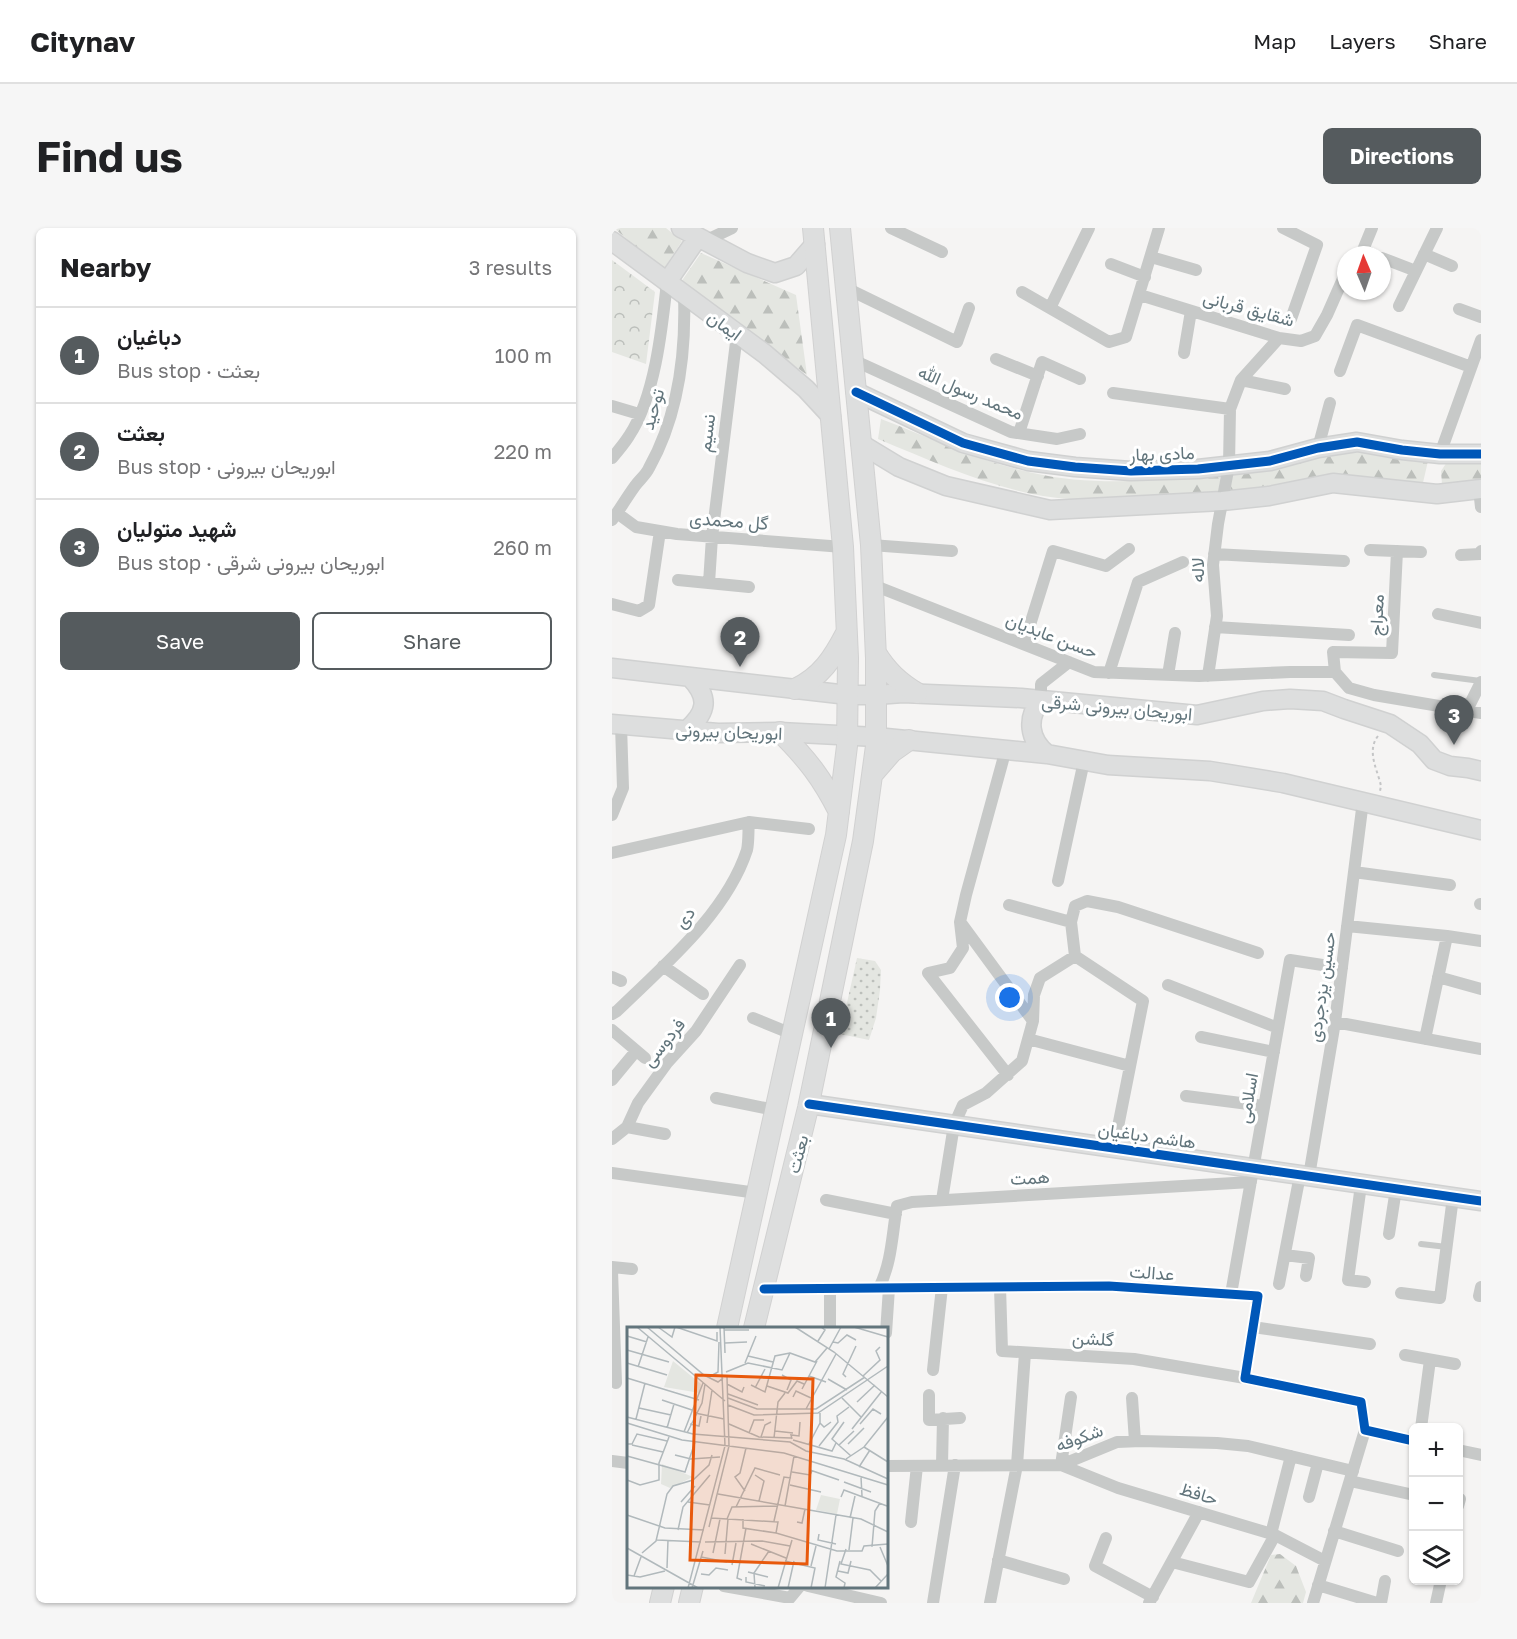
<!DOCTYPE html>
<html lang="en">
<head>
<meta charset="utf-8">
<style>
  :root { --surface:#fff; --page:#f6f6f6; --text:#202124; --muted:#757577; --line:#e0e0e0; --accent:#555b5e }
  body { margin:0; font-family:"Golos Text",Vazirmatn,sans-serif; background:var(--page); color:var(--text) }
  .controls { position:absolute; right:18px; bottom:18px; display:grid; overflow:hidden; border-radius:9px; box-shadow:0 2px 4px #0004 }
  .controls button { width:54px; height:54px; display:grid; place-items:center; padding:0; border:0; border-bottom:2px solid var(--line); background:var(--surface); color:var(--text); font:30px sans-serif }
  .compass { position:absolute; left:725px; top:18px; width:54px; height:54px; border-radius:50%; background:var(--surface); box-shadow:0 2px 4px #0004; rotate:358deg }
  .you { position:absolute; left:398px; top:770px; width:21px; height:21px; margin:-15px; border:4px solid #fff; border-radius:50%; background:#1a73e8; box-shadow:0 0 0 9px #1a73e833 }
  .badge { display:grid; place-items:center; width:39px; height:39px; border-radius:50%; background:var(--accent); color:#fff; font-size:20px; font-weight:700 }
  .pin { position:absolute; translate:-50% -50px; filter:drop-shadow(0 2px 3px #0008) }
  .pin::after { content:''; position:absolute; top:32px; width:21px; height:18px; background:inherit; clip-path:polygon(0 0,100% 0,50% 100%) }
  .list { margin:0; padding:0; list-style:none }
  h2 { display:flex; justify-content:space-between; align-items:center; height:78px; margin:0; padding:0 24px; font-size:26px }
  h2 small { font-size:20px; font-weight:400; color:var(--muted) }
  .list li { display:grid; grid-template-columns:39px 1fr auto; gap:18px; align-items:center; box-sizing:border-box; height:96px; padding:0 24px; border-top:2px solid var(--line) }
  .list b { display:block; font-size:22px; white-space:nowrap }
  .list p { margin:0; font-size:20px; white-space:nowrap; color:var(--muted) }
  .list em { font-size:20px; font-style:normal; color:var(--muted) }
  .actions { display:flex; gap:12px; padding:18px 24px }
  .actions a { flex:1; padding:14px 0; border:2px solid var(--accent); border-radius:9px; text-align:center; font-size:21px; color:var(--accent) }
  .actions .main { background:var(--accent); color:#fff }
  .icon { flex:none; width:33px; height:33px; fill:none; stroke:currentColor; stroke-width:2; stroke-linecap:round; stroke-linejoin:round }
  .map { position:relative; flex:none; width:869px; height:1375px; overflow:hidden; border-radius:9px }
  header { display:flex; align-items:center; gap:36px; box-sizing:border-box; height:84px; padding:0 30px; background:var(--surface); border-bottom:2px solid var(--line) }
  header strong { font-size:28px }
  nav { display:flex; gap:33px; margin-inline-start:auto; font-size:21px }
  .intro { display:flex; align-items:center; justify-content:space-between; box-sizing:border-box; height:144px; padding:0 36px }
  h1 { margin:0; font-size:42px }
  .button { padding:15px 27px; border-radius:9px; background:var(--accent); color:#fff; font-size:21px; font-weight:700 }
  main { display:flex; gap:36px; padding:0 36px }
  aside { flex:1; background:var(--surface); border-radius:9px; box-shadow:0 2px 4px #0004 }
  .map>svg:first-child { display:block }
  .grass { fill:url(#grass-dots) }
  .forest { fill:url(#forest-firs) }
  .park { fill:url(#park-crowns) }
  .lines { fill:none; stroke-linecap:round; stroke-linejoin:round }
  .secondary-casing { stroke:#d0d1d1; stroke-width:21 }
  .primary-casing { stroke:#d1d1d1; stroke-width:22 }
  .path { stroke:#c4c5c6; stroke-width:2; stroke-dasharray:3 3; stroke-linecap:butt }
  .lane { stroke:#c7c9c8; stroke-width:6 }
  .street { stroke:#c7c9c8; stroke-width:12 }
  .secondary { stroke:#dddede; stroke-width:18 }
  .primary { stroke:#dddede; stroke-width:20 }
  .cycleway-casing { stroke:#fff; stroke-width:13 }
  .cycleway { stroke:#0057b8; stroke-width:9 }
  .labels { text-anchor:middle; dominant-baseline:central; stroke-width:6; stroke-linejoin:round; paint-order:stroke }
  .street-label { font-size:18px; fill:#62757c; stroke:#fff }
  .inset-road { fill:none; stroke:#b1b9bc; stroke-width:1.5 }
  .view { fill:#e8590c; fill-opacity:0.15; stroke:#e8590c; stroke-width:3 }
  .inset-edge { fill:none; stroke:#62757c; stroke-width:3 }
</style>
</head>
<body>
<header>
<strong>Citynav</strong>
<nav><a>Map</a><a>Layers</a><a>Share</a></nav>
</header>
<div class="intro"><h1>Find us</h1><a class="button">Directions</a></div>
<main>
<aside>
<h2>Nearby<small>3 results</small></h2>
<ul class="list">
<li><span class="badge">1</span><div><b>دباغیان</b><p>Bus stop · بعثت</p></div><em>100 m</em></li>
<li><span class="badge">2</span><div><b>بعثت</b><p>Bus stop · ابوریحان بیرونی</p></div><em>220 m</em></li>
<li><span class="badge">3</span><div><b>شهید متولیان</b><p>Bus stop · ابوریحان بیرونی شرقی</p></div><em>260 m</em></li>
</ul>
<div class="actions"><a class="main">Save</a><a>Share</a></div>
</aside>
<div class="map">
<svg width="869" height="1375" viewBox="0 0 869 1375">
  <defs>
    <pattern id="grass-dots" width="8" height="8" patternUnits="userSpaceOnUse" patternTransform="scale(1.5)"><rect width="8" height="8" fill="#e4e6e1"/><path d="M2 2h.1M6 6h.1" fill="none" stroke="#bcbfbb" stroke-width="1.8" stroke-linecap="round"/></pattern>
    <pattern id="forest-firs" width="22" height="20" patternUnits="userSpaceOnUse" patternTransform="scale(1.5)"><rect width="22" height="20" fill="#e4e6e1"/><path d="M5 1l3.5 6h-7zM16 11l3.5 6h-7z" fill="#bcbfbb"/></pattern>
    <pattern id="park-crowns" width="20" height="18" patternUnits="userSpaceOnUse" patternTransform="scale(1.5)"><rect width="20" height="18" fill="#e4e6e1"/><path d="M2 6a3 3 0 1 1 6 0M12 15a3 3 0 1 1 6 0" fill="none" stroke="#bcbfbb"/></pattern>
  </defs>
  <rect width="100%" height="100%" fill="#f5f4f3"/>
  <path class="grass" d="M245,730L263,733L269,742L268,762L264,790L257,812L228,806Z"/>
  <path class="forest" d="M2,0H54L70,13L51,42Z
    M89,25L184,67L195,147L69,54Z
    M269,191C319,210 368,234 421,245C482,259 548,252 609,247L606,267C548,269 488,277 431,268C373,258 320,233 266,211Z
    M745,221L816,233L810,259L719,250L618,264L621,242Z
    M835,234H869V254L830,256L829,243Z
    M668,1326L684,1338L694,1364L691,1375H639L659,1327Z"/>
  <path class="park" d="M0,32L43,64L34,136L0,124Z"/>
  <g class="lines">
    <defs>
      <path id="secondary" d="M69,0L135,35L163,45L184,38L203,16
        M0,13L153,126L194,161L219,188
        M55,54L86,9
        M244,164L351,215L416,233L463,239L519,243L586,241L658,233L706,220L745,214L790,222L828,226H869
        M249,216L287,239L334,258L438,282L610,273L657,268L721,255L825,266L869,261
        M0,440L236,467H264L291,465L409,470L585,487L651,473L678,471L711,473L732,481L778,496L808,516L822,532L838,538L856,540L869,543
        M429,472C414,490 417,512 435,526
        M0,496L106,505L168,504L264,509L435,526L496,537L598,543L671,555L869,602
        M75,502C95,484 98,470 78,449
        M197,876L869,973"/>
      <path id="primary" d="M264,425C275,443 287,454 305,465
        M183,461C209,449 221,430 234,405
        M168,504C195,531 210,550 227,584
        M260,547L280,524L297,512
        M115,1100L224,607L235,518L236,430L231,319L201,0
        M142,1100L196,880L251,613L264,518V430L259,317L228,0
        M48,1375L52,1358
        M77,1375L81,1358"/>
    </defs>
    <use href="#secondary" class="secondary-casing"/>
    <use href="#primary" class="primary-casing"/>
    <path class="path" d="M766,508C754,523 766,543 769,558L768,563"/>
    <path class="lane" d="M822,447L869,453
      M809,1016L835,1019"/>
    <path class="street" d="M279,0L330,24
      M671,0L705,17L679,91
      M93,13L120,0
      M751,22L760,0
      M812,26L840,38
      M746,27L751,22L762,27
      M539,29L584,42
      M770,30L804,43
      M499,36L533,49
      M234,60L345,114L357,80
      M410,64L497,114L514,109L547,0
      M528,67L667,110L689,113L703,108L715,87L734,44
      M787,78L825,0
      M438,80L477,0
      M847,81L869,89
      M572,125L579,83
      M384,131L426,148
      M241,132L399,204L445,211L468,206
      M728,143L745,97L859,139
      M629,152L673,161
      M501,165L618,181
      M0,178L27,186
      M407,205L430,134L468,151
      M706,220L718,175
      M828,226L869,112
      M0,230C6,223 12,216 17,208C43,169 50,101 55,54
      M867,261L869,279
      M5,285L24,299L65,306L231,319
      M0,292C8,281 15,269 23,258C27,252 34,247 37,240C66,188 74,125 72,67
      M259,317L340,323
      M758,322L809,324
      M602,326L732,333
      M849,327L868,326L869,323
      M66,352L137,359
      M97,355L100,309L125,106
      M261,357L482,444L587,448L678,444H723
      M0,376L27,383L37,377L48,303
      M826,386L869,395
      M603,399L737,407
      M412,416L441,323L494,338L517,321
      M497,445L526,354L571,334
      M556,447L563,405
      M596,448L605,388L601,337L606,296L617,237L618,181L629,152L667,110
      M737,460L723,444L721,424L780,425L785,323
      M737,460L762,467L869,485
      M429,472V456L457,434
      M855,482L869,454
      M394,521L354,667L348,694L351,720L338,740L316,745L396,847
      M0,587L11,560L9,497
      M0,625L137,594L197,601
      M742,644L838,657
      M446,653L472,533
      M868,676H869
      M397,677L459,694
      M349,695L421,793
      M735,698L835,708L869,713
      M463,728L531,773L502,919
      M51,738L91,766
      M0,749L9,753
      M826,749L869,761
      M556,757L666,800
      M0,786L5,783C52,737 114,686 135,622C137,613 136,603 137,594
      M141,790L180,806
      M723,794L869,821
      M0,802L33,830
      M589,809L662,824
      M416,811L518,838
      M813,811L835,708
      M0,852L24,823
      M574,868L652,878
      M104,870L163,882
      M15,899L53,906
      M0,911L15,899L26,875L55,835L84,803L128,737
      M0,945L145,965
      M697,948L723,794L751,573
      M749,957L736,1052L753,1054
      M214,972L284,986
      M330,972L342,897L351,877L374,865L410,833L421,793L422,767L428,750L463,728L459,694L463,678L475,673L506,679L646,725
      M777,1006L784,961
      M673,1027L697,1030L694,1048
      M0,1039L20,1041
      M0,1043L4,1155
      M667,1056L688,947
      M388,1059L390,1123L522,1131L633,1150
      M267,1060C280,1034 280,1006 285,978L300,974L639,954
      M152,1061L497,1058L646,1068L633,1150L749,1174L753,1202L802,1213
      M789,1065L828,1070L841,969
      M619,1066L678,732L730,740
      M867,1068L869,1059
      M641,1099L758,1116
      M218,1100V1060
      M274,1105L277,1060
      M793,1127L843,1136
      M321,1142L330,1059
      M317,1167V1192L348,1190
      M520,1170L523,1213
      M809,1200L818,1132
      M846,1222L869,1227
      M0,1233L16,1235
      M330,1237L331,1190
      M449,1237L506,1260L663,1307L713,1333
      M449,1237L459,1169
      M274,1238L449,1237L505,1214L529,1213L605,1215L636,1218L741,1243
      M738,1253L802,1267
      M697,1269L706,1235
      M846,1278L848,1271
      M299,1294L305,1238
      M722,1303L786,1323
      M659,1306L679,1228
      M494,1310L483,1338L541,1369
      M386,1332L452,1351
      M560,1334L637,1354L663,1307
      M706,1357L765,1375
      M112,1358L178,1370L188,1358
      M196,1358L269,1375
      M321,1375L343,1237
      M378,1375L405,1237L413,1125
      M537,1375L587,1284
      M701,1375L753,1202
      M769,1375L773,1353
      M824,1375L829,1352"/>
    <use href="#secondary" class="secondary"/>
    <use href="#primary" class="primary"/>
    <defs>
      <path id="cycleway" d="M244,164L351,215L416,233L463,239L519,243L586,241L658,233L706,220L745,214L790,222L828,226H869
        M197,876L869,973
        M152,1061L497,1058L646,1068L633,1150L749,1174L753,1202L802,1213"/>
    </defs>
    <use href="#cycleway" class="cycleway-casing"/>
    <use href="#cycleway" class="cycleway"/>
  </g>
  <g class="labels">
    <g class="street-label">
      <text transform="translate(637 80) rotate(15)">شقایق قربانی</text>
      <text transform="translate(113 97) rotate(36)">ایمان</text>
      <text transform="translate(359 164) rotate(23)">محمد رسول الله</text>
      <text transform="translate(40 181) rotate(-74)">توحید</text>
      <text transform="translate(94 205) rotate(-83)">نسیم</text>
      <text transform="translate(550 225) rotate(-2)">مادی بهار</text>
      <text transform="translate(117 292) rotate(4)">گل محمدی</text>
      <text transform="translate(585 342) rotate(-90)">لاله</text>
      <text transform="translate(764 387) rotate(-88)">معراج</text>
      <text transform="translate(440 407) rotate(21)">حسن عابدیان</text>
      <text transform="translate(505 479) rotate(5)">ابوریحان بیرونی شرقی</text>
      <text transform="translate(117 503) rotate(2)">ابوریحان بیرونی</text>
      <text transform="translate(72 689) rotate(-51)">دی</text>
      <text transform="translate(709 759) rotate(-82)">حسین یزدجردی</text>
      <text transform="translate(51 814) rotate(-51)">فردوسی</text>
      <text transform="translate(635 870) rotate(-80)">اسلامی</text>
      <text transform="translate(535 907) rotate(8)">هاشم دباغیان</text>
      <text transform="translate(185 926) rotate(-76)">بعثت</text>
      <text transform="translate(418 949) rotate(-3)">همت</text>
      <text transform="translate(540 1044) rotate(4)">عدالت</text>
      <text transform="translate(481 1110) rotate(3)">گلشن</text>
      <text transform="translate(467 1209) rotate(-20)">شکوفه</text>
      <text transform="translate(587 1265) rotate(17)">حافظ</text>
    </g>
  </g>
  <g transform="translate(15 1099)">
    <rect width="261" height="261" fill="#f5f4f3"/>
    <path d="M46,34L74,57L73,66L37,60ZM35,137L66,150L43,161L34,157ZM194,168L213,172L210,187L189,183Z" fill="#e4e6e1"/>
    <path class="inset-road" d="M10,0L98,74M20,0L77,48L91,55L96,51M31,0L45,10L48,0M49,0L90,14V5M97,0L98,26M168,0L207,25L261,70M227,0L261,10M97,3H122M0,9L20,15M191,14L198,3L194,0M206,15L211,16L220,8L229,13M98,16L120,15M202,22L214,0M0,23L42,35M121,29L146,35M0,36L40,48M118,36L129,9M11,40L21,10M99,45L121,36L155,43L163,26L188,35L200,21M155,48L164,53L160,63M182,49L199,55M236,49L253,33L249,24L253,20M82,50L91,45L92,15M219,50L216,47L229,19M0,51L72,73M201,52L220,63M100,57L115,65L117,60M124,58L138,65L148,29L163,26M140,59L161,66L170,54L177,57M128,61L138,42M175,62L190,34M101,67L131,78M166,70L169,64L184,71M101,71L130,82H189L238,50M215,71L234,90M35,73L65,83M230,75L248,58M101,78L127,88L191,86L261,39M12,81L44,88M179,82L209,27M68,86L97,92M193,86V96L197,100L204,95M0,90L66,107L163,115L179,124L217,132L261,152M9,92L18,56M217,95L205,112L224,129M0,96L55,113L157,126L261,158M80,96L85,63M63,97L72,99L74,89M102,97L132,110L164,111M233,97L246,82L254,87M40,101L47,77M225,102L255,64M148,104L166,106M57,105L76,56M60,106L75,76L78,57M122,106L127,93H137M134,110L138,98L144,95M147,111L151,75L158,66M165,112L164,108L172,109L173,95M166,113L205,124L209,116M0,117H5L10,107L40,114M182,117L193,96M221,117L237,101M5,118L36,125M212,118L227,104M192,119L211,95L210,89L222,80M237,120L261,135M48,128L64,132L93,130M0,129L58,145L68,115M219,132L237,120L261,90M232,140L243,123M183,143L212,153M165,145L183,148L185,144M128,148L137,154L132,174M234,150L235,169M0,153L13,158L32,153V136L42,110M217,155L244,165M163,158L194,165M118,164L108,150L113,146L119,121M91,167L234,192L261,205M214,170L217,163L260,179M54,175L68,159M61,175L83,178M158,179L167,129M109,180L128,141L153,148M0,188L38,201L77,203M84,191L151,195L149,206L210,224H235L237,219L261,217M223,191L228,169M100,192L105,180L151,179M116,192V201L149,206M147,194L157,150L164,151M170,195L175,196L178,182M82,200L102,119L100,50M51,203L56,180L83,148M192,207L191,213L209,217M30,213L74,215M78,215L135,214L163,219M124,217L159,231M245,220L248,184L253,176M253,220L261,239M0,221L71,261M219,222L214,237L243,243L254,254M222,223L226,191M15,226L29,214L40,167L46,159L66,153L82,138L85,128M86,226L93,192M98,227L101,192M74,230L100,235M158,234L188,241L184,261M213,234L209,250L218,256L217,261M105,238L109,216M184,239L189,219M40,241L41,213M211,244L221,246L224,234M121,245L141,250M74,247L82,248L89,241L101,243M0,248L13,250L38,244M7,249L14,230M119,250V255L138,259M115,253L110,251L119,201M61,261L98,119L93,0M65,261L76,224M128,261L127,246L142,224M151,261L165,213M161,261L167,234M198,261L209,188M248,261L261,247"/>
    <path class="view" d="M69,48L186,52L180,237L63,233Z"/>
    <rect width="261" height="261" class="inset-edge"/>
  </g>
</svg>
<div class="controls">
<button>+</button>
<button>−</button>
<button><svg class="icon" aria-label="layers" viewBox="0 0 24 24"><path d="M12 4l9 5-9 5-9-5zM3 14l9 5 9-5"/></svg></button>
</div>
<svg class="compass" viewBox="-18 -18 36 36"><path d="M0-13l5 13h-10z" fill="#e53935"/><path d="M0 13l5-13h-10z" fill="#757577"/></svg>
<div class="you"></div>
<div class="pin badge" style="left:219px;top:820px">1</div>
<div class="pin badge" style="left:128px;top:439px">2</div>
<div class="pin badge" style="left:842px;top:517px">3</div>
</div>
</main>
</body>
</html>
